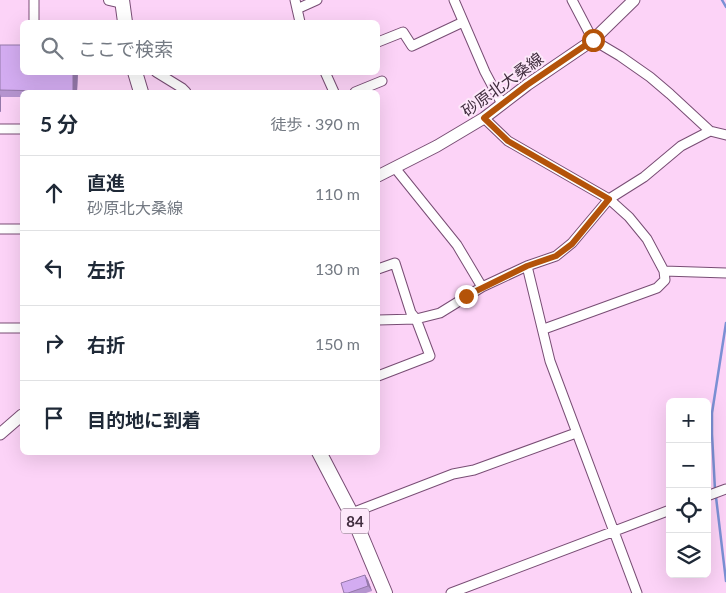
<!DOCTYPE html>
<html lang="ja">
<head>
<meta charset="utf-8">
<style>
  :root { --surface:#fff; --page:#f2f2f3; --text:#1f2937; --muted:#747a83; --line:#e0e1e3 }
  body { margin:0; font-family:Lato,"Noto Sans JP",sans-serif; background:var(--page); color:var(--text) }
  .controls { position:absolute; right:15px; bottom:15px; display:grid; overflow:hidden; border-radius:8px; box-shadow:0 5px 20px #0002 }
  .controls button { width:45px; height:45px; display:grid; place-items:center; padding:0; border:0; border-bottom:1px solid var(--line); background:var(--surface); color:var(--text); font:25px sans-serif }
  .stop { position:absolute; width:15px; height:15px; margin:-11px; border:4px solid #b45309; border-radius:50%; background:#fff }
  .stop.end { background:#b45309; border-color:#fff; box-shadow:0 1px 5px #0008 }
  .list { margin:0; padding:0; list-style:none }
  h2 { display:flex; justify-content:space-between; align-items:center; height:65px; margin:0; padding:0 20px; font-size:21px }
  h2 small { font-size:16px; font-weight:400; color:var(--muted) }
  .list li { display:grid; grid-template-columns:32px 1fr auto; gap:15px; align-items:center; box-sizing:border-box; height:75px; padding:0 20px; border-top:1px solid var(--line) }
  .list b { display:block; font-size:19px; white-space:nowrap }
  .list p { margin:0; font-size:16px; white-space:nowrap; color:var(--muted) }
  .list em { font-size:16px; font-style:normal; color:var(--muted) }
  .icon { flex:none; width:28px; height:28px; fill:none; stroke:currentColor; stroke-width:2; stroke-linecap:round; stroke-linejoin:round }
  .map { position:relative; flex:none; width:726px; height:593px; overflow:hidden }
  .search { position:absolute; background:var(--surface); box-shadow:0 5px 20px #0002; left:20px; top:20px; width:360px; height:55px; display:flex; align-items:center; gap:12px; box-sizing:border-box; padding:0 18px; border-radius:8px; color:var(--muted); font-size:19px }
  .panel { position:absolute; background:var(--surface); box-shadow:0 5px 20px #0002; left:20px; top:90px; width:360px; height:365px; border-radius:8px }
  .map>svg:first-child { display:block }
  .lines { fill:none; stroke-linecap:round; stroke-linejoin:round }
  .stream { stroke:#7b90d4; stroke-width:2.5 }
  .minor-casing { stroke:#784d74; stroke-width:11 }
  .tertiary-casing { stroke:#784d74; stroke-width:12 }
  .secondary-casing { stroke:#784d74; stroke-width:13 }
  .primary-casing { stroke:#784d74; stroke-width:16 }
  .minor { stroke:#fff; stroke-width:9 }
  .tertiary { stroke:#fff; stroke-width:10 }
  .secondary { stroke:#fff; stroke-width:11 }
  .primary { stroke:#fff; stroke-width:14 }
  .wall { fill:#b594cf }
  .shaded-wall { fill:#9478a9 }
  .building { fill:#d3acf1; stroke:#9478a9 }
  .route { stroke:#b45309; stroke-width:6 }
  .labels { text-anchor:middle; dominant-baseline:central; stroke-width:4; stroke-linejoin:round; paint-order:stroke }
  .shield { fill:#fde8fa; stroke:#796576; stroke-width:1 }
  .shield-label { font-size:15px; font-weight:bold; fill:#402d3e }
  .street-label { font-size:16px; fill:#402d3e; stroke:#fde8fa }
</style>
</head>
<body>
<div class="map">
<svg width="726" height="593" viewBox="0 0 726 593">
  <rect width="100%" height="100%" fill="#fcd3f7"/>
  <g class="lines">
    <path class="stream" d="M722,0L726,7
      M715,490L712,434V413L726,323
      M716,497L726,581"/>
    <defs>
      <path id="minor" d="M295,0L300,22
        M454,0L485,72L502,104
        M572,0L593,40L620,56L650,77L670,94L710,131L726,135
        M297,9L317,0
        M34,22V0
        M378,42L403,32L412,46L463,22
        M156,72L182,88L186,92
        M325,72L334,92
        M355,92L382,81
        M484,118L508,141L609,199L629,217L647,239L664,271L726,273
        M0,129H22
        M395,168L457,245L482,287
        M0,229H22
        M527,266L550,361L637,593
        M378,269L395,263L411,313L416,319L430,356L378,376
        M378,320L416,319L440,313L482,287L527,266L556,256L572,243L609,199L644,177L681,146L710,131
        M0,328H22
        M544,329L657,288L665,280L664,271
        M707,496L726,489
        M352,513L453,474L474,470L576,433
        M451,593L670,510"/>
      <path id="tertiary" d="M109,0L122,3"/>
      <path id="secondary" d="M378,176L437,146L484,118L527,85L593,40L634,0
        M0,434L22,415"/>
      <path id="primary" d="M122,0L125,22
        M135,72L141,92
        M319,452L354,519L385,593"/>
    </defs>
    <use href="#minor" class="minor-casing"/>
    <use href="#tertiary" class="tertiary-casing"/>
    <use href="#secondary" class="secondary-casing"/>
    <use href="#primary" class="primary-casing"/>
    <use href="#minor" class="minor"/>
    <use href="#tertiary" class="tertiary"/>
    <use href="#secondary" class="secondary"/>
    <use href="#primary" class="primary"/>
  </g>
  <path class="wall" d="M0,45L22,72H78L77,92H22V97H1V112H0Z
    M365,575L368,580L372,591L366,593H344Z"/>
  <path class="shaded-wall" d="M73,72H78L77,92H73Z
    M0,94L1,97V112L0,111Z
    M365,575L368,580L372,591L368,586Z"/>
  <path class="building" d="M0,45H22V72H73V92H46V91L0,90Z
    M365,575L368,586L348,593H344L341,583Z"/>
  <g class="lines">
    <path class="route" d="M466,296L527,266L556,256L572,244L609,199L508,141L484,118L527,85L593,40"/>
  </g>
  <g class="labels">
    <rect class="shield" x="341" y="508.5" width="28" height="25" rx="4"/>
    <g class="shield-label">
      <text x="355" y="521">84</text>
    </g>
    <g class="street-label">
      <text transform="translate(502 84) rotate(-36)">砂原北大桑線</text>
    </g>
  </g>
</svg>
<div class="controls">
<button>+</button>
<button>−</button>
<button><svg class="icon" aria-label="locate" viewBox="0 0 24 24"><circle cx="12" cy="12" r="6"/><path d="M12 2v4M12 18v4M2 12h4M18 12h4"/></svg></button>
<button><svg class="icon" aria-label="layers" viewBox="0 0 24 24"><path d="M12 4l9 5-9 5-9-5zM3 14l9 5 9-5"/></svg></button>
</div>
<div class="stop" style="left:593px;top:40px"></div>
<div class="stop end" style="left:466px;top:296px"></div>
<div class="search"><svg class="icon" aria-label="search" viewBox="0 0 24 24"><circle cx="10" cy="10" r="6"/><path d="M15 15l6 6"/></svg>ここで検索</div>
<section class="panel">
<h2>5 分<small>徒歩 · 390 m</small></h2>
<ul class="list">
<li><svg class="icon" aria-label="ahead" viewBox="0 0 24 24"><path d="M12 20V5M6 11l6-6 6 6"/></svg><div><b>直進</b><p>砂原北大桑線</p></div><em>110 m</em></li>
<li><svg class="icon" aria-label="left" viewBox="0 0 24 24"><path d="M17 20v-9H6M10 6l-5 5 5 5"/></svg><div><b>左折</b></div><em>130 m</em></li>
<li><svg class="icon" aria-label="right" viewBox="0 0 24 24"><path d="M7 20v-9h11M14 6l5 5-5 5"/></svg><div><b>右折</b></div><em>150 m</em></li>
<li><svg class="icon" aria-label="arrive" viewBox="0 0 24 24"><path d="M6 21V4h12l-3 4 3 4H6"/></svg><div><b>目的地に到着</b></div></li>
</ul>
</section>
</div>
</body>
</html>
